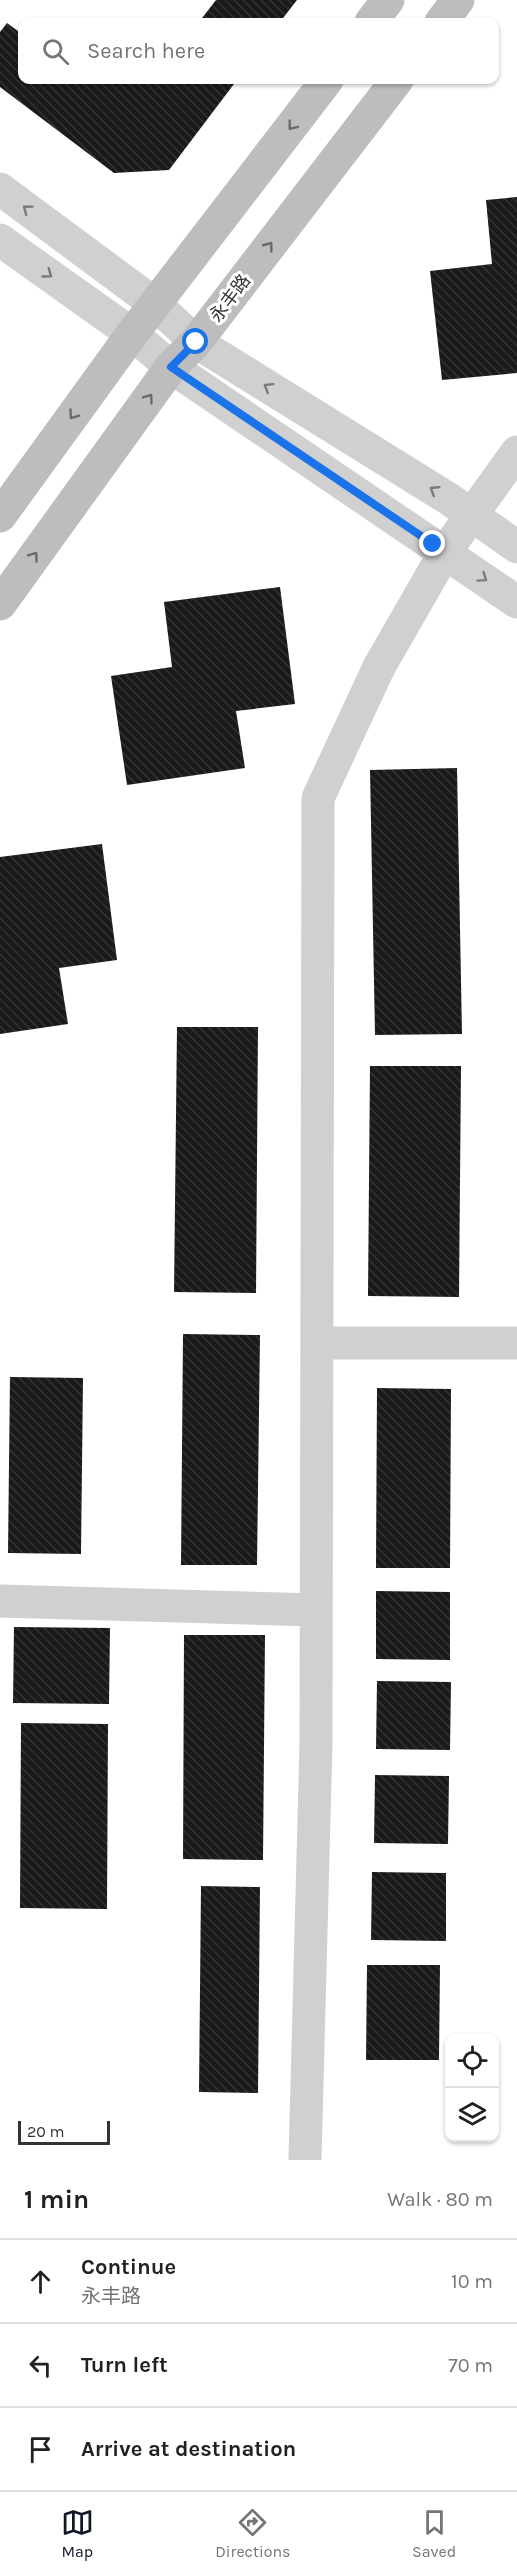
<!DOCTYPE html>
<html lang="en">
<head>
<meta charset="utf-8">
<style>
  :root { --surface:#fff; --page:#f2f2f2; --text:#202124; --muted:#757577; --line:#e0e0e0; --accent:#111827 }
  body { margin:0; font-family:Karla,"Noto Sans SC",sans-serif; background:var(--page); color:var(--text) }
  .controls { position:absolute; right:18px; bottom:18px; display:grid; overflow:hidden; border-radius:12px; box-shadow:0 2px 4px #0004 }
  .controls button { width:54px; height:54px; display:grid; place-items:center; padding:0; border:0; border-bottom:2px solid var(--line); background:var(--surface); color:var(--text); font:30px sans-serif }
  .scale { position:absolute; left:18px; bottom:15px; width:92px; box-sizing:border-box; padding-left:6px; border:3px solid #333; border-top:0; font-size:16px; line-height:21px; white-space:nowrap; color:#333; -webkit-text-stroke:4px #fff; paint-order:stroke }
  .stop { position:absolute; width:18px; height:18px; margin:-14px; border:4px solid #1a73e8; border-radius:50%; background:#fff }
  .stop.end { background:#1a73e8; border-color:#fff; box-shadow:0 2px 6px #0008 }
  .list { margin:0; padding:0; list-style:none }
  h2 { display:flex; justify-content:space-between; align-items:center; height:78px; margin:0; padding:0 24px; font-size:26px }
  h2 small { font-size:20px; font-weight:400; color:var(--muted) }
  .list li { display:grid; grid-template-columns:39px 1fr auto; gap:18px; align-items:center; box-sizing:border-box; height:84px; padding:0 24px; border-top:2px solid var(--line) }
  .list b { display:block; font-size:22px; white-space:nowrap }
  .list p { margin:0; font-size:20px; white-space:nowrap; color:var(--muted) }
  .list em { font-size:20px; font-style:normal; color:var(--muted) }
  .icon { flex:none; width:33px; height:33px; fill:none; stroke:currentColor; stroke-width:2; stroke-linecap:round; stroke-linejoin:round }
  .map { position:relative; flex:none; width:517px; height:2160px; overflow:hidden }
  .search { position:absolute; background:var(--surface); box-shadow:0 2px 4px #0004; left:18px; right:18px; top:18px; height:66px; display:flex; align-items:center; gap:15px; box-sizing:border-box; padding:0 21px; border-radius:12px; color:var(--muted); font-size:22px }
  .sheet { height:330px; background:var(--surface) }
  nav { display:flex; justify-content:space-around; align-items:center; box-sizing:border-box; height:84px; border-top:2px solid var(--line); background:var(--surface); font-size:16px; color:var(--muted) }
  nav a { display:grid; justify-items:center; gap:3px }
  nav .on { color:var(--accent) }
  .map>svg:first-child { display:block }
  .building { fill:url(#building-back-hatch) }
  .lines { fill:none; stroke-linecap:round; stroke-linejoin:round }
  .street { stroke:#d0d0d0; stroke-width:33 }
  .secondary { stroke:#bdbdbd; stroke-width:33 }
  .oneway { stroke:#6a6a6a }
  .oneway2 { stroke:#7a7a7a }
  .route { stroke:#1a73e8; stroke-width:8 }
  .labels { text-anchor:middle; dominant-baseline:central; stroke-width:6; stroke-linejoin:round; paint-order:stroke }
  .street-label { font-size:18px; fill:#333; stroke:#fff }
</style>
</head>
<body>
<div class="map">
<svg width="517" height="2160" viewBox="0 0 517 2160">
  <defs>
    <pattern id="building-back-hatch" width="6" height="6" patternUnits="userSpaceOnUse" patternTransform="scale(1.5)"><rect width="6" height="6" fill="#1a1a1a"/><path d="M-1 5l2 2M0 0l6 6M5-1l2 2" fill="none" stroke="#333"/></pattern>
  </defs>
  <rect width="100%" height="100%" fill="#fff"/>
  <path class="building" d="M216,0H297L280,22H199Z
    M7,23L22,34V80H237L169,170L114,173L0,87V32Z
    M517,197V373L442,380L430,271L492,264L486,200Z
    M280,587L295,704L236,711L245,768L127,785L111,676L172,667L164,602Z
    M457,768L462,1034L375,1035L370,770Z
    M102,844L117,960L59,968L68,1024L0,1034V857Z
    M177,1027H258L256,1293L174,1292Z
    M370,1066H461L459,1297L368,1296Z
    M183,1334L260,1335L257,1565H181Z
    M10,1377L83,1378L81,1554L8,1553Z
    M377,1388L451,1389L450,1568H376Z
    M376,1591L450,1592V1660L376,1659Z
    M14,1627L110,1628L109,1704L13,1703Z
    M184,1635H265L263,1860L183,1859Z
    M377,1681L451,1682L450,1750L376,1749Z
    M21,1723L108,1724L107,1909L20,1908Z
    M375,1775L449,1776L448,1844L374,1843Z
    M372,1872L446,1873V1941L371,1940Z
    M201,1886L260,1887L258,2093L199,2092Z
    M367,1965H440L439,2060H366Z"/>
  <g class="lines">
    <path class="street" d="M0,189L155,304L196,342L449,499L517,547
      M0,240L132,334L171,367L517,602
      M317,1343H517
      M0,1601L316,1610
      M305,2160L316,1743L318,798L379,667L445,552L517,452"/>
    <path class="secondary" d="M371,22L388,0
      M441,22L458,0
      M0,516L132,334L327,80
      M0,604L171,367L196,342L397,80"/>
  </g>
  <defs><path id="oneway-chevron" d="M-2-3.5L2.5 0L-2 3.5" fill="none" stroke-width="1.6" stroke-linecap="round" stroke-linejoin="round" transform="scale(1.5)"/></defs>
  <g class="oneway">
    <use href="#oneway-chevron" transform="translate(292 126) rotate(128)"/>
    <use href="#oneway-chevron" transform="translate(269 246) rotate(-53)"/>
    <use href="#oneway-chevron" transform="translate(149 398) rotate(-54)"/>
    <use href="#oneway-chevron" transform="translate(73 415) rotate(126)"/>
    <use href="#oneway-chevron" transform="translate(34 556) rotate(-54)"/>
  </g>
  <g class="oneway2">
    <use href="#oneway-chevron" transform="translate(27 209) rotate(-143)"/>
    <use href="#oneway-chevron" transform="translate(48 274) rotate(36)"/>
    <use href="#oneway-chevron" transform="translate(268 387) rotate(-148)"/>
    <use href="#oneway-chevron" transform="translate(434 490) rotate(-148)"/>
    <use href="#oneway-chevron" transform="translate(483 578) rotate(35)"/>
  </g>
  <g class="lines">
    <path class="route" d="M196,342L171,367L433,544"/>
  </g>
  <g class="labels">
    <g class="street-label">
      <text transform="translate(230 298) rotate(-53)">永丰路</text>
    </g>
  </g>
</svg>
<div class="controls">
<button><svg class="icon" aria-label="locate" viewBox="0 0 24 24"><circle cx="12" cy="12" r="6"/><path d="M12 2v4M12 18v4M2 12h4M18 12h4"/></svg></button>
<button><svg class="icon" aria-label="layers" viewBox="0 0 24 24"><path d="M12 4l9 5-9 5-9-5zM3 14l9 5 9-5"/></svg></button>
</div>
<div class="scale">20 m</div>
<div class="stop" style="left:196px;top:342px"></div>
<div class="stop end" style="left:433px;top:544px"></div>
<div class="search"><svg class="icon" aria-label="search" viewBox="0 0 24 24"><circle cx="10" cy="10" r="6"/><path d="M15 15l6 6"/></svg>Search here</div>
</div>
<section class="sheet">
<h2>1 min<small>Walk · 80 m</small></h2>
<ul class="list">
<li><svg class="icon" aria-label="ahead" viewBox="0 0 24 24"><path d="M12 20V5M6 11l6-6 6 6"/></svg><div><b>Continue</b><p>永丰路</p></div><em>10 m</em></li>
<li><svg class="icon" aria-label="left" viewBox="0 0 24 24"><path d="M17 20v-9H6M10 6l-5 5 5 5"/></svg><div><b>Turn left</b></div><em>70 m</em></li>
<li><svg class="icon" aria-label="arrive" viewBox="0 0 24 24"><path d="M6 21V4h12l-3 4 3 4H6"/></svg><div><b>Arrive at destination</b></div></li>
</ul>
</section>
<nav>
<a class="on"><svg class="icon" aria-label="map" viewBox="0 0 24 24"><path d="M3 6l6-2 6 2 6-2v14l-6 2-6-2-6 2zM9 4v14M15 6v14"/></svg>Map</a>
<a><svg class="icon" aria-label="directions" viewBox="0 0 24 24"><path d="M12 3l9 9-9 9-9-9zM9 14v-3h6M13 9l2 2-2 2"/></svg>Directions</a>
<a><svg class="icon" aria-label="saved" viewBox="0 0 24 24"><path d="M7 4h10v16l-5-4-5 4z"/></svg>Saved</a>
</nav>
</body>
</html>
